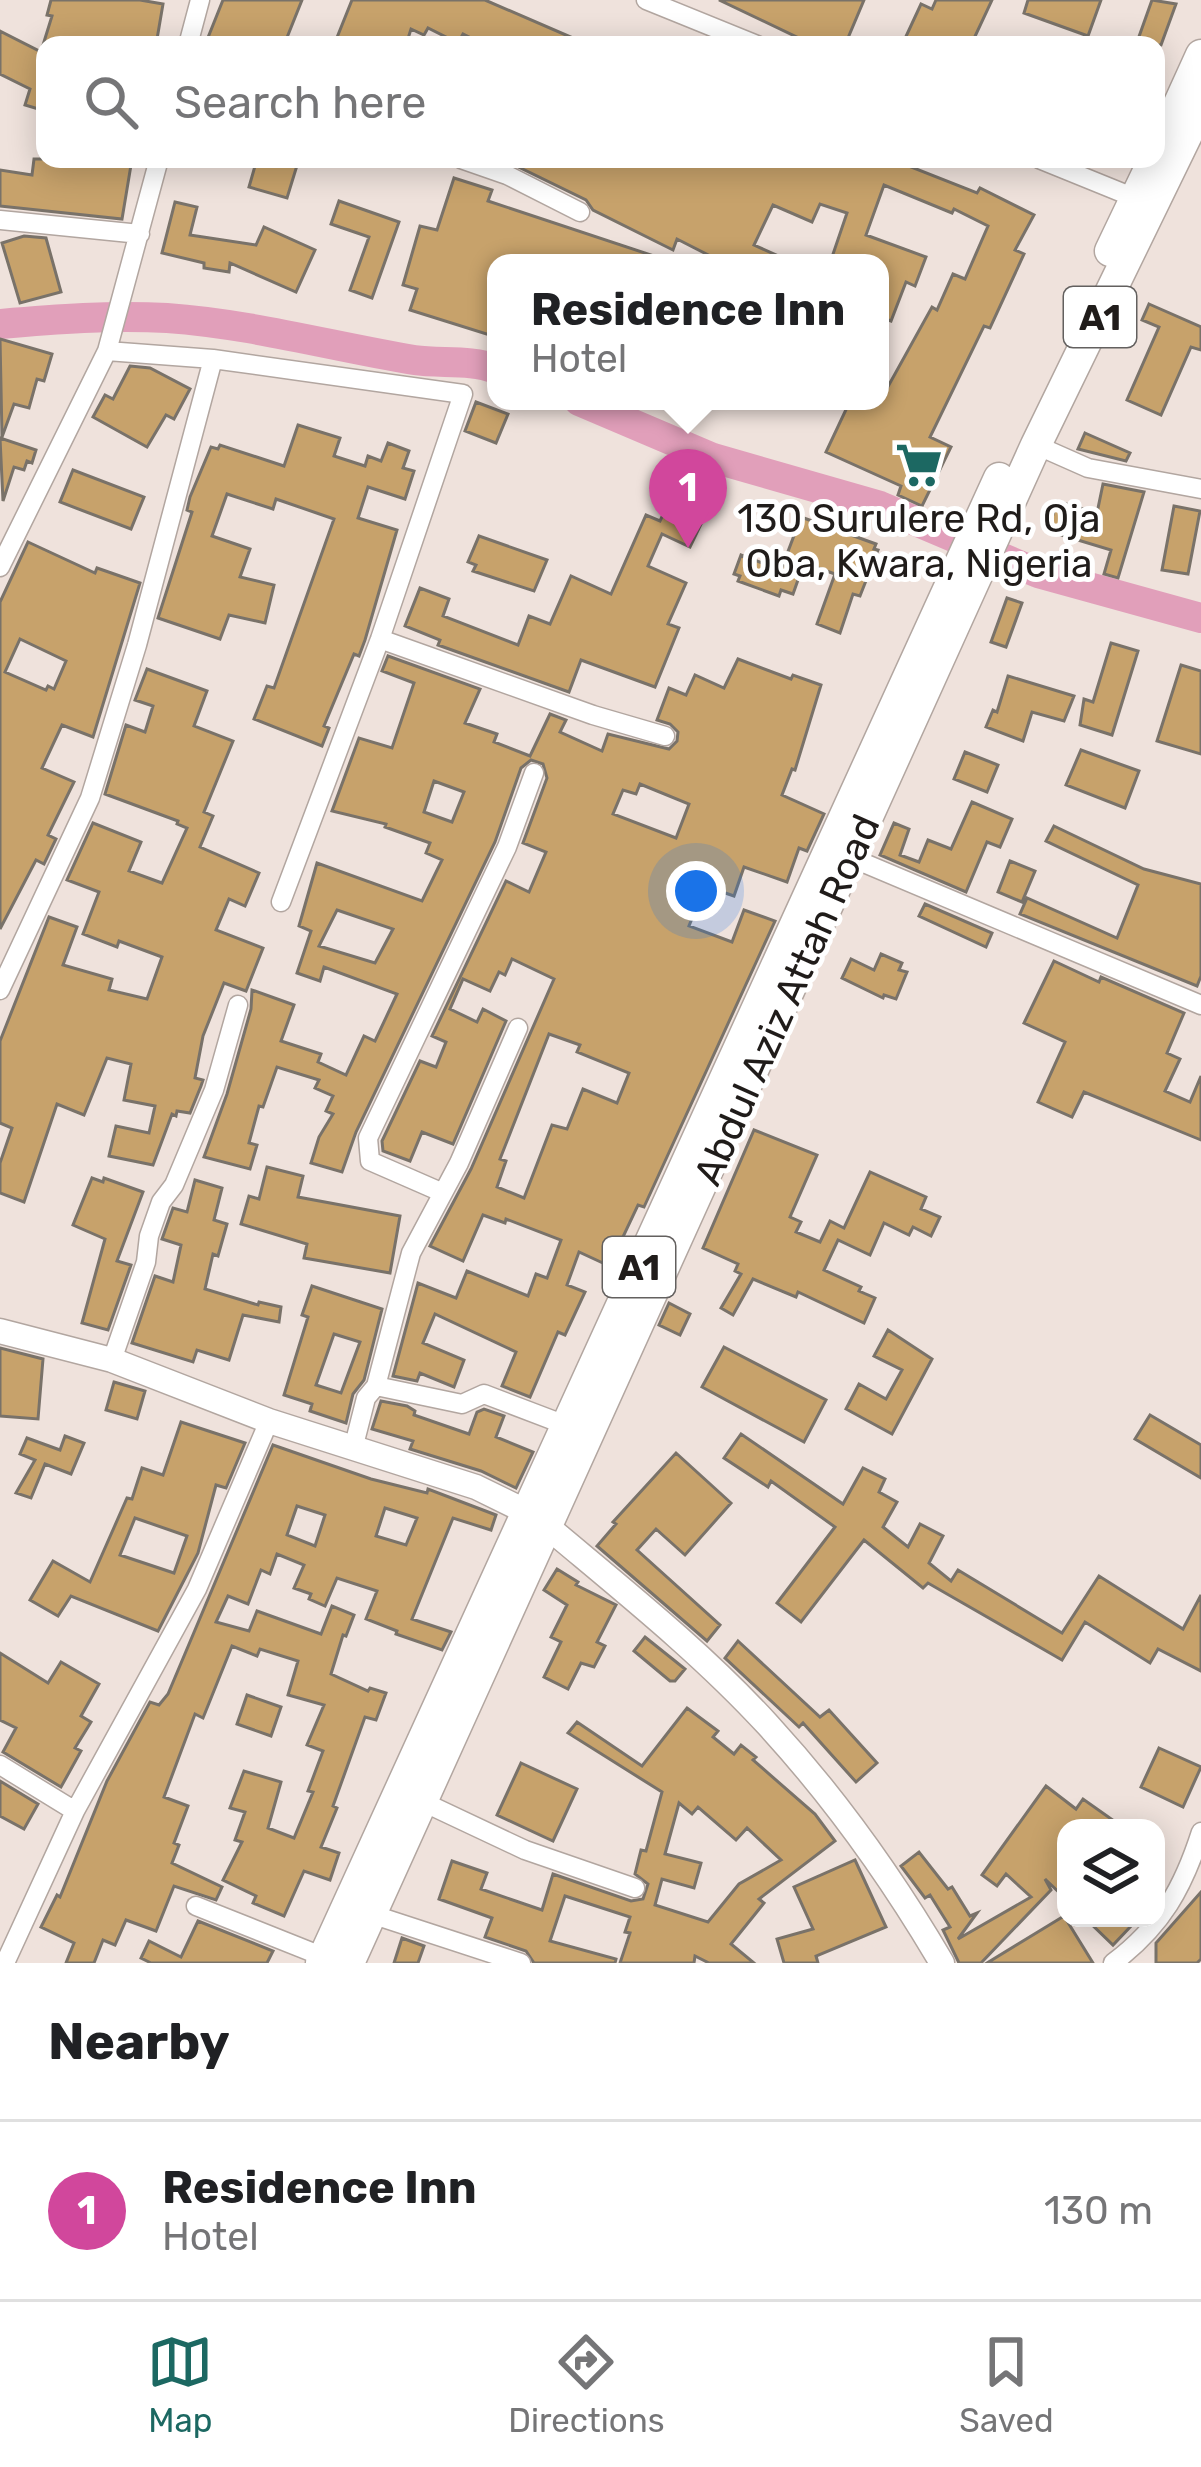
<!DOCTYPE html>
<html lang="en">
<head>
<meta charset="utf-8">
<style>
  :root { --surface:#fff; --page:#f6f6f6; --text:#202124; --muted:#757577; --line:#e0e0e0; --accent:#1c6862 }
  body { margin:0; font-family:Rubik,sans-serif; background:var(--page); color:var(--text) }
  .controls { position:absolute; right:36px; bottom:36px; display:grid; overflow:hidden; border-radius:24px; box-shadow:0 6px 30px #0003 }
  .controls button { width:108px; height:108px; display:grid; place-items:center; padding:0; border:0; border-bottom:3px solid var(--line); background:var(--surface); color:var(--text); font:60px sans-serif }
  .you { position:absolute; left:696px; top:891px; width:42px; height:42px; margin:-30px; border:9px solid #fff; border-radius:50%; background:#1a73e8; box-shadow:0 0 0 18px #1a73e833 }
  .badge { display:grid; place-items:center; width:78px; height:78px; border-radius:50%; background:var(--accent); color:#fff; font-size:39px; font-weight:700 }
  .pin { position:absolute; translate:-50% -99px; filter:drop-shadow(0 3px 6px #0008) }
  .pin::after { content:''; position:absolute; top:63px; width:42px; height:36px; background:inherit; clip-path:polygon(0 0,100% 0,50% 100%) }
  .popup { position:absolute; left:487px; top:254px; width:402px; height:156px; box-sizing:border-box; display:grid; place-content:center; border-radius:24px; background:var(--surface); filter:drop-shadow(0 3px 9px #0005); font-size:39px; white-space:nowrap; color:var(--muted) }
  .popup b { font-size:45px; color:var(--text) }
  .popup::after { content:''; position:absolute; left:50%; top:100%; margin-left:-24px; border:24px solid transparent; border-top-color:var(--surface) }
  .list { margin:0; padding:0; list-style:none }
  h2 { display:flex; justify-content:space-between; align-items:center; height:156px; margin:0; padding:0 48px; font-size:51px }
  h2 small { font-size:39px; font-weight:400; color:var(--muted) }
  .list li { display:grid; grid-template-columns:78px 1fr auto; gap:36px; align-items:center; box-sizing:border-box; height:180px; padding:0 48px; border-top:3px solid var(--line) }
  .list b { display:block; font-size:45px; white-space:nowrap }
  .list p { margin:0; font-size:39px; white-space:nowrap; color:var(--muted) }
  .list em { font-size:39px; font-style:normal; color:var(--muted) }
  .icon { flex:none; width:66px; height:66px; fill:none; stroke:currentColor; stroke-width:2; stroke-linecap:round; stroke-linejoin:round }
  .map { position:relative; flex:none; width:1201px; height:1963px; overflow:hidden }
  .search { position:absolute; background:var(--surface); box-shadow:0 6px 30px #0003; left:36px; right:36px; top:36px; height:132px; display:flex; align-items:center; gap:30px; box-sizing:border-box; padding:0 42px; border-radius:24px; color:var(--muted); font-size:45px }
  .sheet { height:336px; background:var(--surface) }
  nav { display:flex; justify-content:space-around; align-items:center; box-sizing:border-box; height:168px; border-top:3px solid var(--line); background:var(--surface); font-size:33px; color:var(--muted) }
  nav a { display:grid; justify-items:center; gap:6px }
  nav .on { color:var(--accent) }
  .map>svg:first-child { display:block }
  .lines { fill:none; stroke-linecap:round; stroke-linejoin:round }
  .river { stroke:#e19fba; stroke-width:30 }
  .building { fill:#c7a26b; stroke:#797269; stroke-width:3; fill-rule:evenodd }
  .minor-casing { stroke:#b2a6a0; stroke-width:21 }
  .tertiary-casing { stroke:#b2a6a0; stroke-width:27 }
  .trunk-casing { stroke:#b2a6a0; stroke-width:33 }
  .minor { stroke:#fff; stroke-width:18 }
  .tertiary { stroke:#fff; stroke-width:24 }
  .trunk { stroke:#fff; stroke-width:30 }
  .labels { text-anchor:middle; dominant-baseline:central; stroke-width:10; stroke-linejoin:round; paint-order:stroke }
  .shield { fill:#fff; stroke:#63605f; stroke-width:3 }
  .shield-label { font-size:36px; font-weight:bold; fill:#201c1a }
  .poi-label { font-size:39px; fill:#201c1a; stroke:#fff }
  .street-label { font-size:39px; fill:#201c1a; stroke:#fff }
</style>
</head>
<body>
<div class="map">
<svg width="1201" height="1963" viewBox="0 0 1201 1963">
  <rect width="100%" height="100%" fill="#efe2dc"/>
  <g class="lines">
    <path class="river" d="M0,324C56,319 111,315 167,318C251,324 331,346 414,360C441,364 470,359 496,369
      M579,401L713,458L880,506L1038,573L1201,618"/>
  </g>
  <path class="building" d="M51,0H140L163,4L156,45H43L52,16L47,15Z
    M223,0H302L284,45H205Z
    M352,0H485L589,45H485L463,34L458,43L428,28L424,35L411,29L406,45H334Z
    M719,0H864L845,45H821L799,38Z
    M936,0H992L971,45H902L921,4L932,9Z
    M1028,0H1101L1088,36L1024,13Z
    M1152,0L1176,4L1161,45H1136Z
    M0,31L45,54V111L25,105L30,89L0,74Z
    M34,159H132L122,219L0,206V170L32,175Z
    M257,159H299L287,198L249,187Z
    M502,159H686L704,166L707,159H891L977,193L980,188L1034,215L1015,250L1024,254L990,328L984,326L930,437L951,447L922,506L898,495L901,486L826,452L850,401H880L932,307L937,310L953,274L965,279L988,226L954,209L952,213L884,185L866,235L926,257L915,286L906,282L891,321L880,317V263H830L847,213L820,204L812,222L773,205L754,245L794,263H724L677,239L673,250L593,210L586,200Z
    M454,178L492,190L488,201L666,260V263H496V337L410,310L417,289L403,285L420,226L437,230Z
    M339,201L399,222L372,298L350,290L369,237L331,224Z
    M175,202L197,207L190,235L256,245L264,227L315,250L296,292L230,263L229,272L204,268V263L162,253Z
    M24,236L46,238L61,292L20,303L2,243Z
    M1149,304L1201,327V350L1191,347L1161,415L1127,400L1159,327L1142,320Z
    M0,339L52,354L44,381L37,379L29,408L14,404L2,437Z
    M130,366L150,368L190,389L174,419L166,415L147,447L93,417L105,395L113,399Z
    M476,402L508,414L496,443L465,431Z
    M298,425L340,438L334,456L365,466L368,456L381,461L388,443L409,451L403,468L414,471L405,499L368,487L358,518L397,530L365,640L359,656L354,654L324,726L329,728L322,746L254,719L267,686L274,688L334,519L276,499L273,509L227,494L212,536L250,549L240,577L274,585L265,623L229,615L220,639L158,618L192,512L187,510L190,497L211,447L218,449L220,445L284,466Z
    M1085,433L1130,453L1126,461L1078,449Z
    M0,438L36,450L32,463L27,461L24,470L14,467L3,501Z
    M73,470L144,497L131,529L60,502Z
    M1103,484L1144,492L1118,578L1104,574L1111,550L1048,531L1057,501L1097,513Z
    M667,506L702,522L690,547L662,534L648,566L686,583L668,624L679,628L655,687L581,660L569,692L438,645L440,640L405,626L420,588L449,599L443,616L518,645L529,616L550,624L571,576L611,594L646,515L660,521Z
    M1174,506L1200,511L1188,574L1162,570Z
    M801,517L876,544L874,549L878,550L860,596L853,594L840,633L817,624L835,574L804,563L793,594L781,590L779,596L738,581L740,576L734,574L741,555L781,570Z
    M479,536L547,560L534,591L473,571L476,565L468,562Z
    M28,542L95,573L97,568L140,583L93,737L62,725L42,768L74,782L48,835L56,839L44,864L36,860L0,929V602ZM20,639L66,661L54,689L48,686L46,690L5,672Z
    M1007,598L1022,603L1006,647L991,642Z
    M1111,643L1138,651L1112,735L1080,725L1084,699L1093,702Z
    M388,656L480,689L465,723L497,734L494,742L530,756L550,714L566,720L560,732L602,751L608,734L669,749L677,741L678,732L670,724L657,720L669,688L686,695L695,675L724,688L738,659L791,679L793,675L821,685L795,770L792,769L782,795L824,814L807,851L799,848L787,882L744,867L734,896L705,886L689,926L732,942L744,910L775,921L644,1207L638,1205L621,1241L628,1244L616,1269L579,1252L567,1285L585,1292L565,1335L558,1332L530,1397L502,1386L516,1352L435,1314L423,1343L464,1360L454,1387L420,1373L417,1381L393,1376L418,1283L456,1298L467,1271L528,1296L536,1274L547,1278L561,1240L506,1219L505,1223L483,1215L463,1261L430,1246L471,1169L554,979L512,959L505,975L499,972L490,991L463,979L450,1009L477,1022L483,1009L506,1021L453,1144L422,1132L410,1161L383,1151L382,1141L420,1061L436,1067L446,1042L432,1036L506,881L529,892L546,852L523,843L547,778L543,764L531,760L521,768L495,842L356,1132L342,1172L311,1163L319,1137L333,1114L326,1111L333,1096L315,1088L319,1080L277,1067L263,1107L259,1106L249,1143L257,1145L250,1169L204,1157L227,1094L251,1009L252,990L294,1005L281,1041L321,1054L318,1062L346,1075L364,1036L375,1041L397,994L324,967L320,981L297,973L311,931L299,926L317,863L422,901L442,860L426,853L430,843L385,827L386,824L332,811L359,738L392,748L414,683L382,671ZM434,781L464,792L452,822L424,812ZM640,784L689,804L676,838L613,814L623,790L636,794ZM337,910L393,929L375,963L319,946ZM549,1034L580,1045L577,1052L629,1073L617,1103L583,1089L567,1129L552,1125L524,1198L497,1187L506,1161L500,1159Z
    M1181,665L1201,671V754L1157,741Z
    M147,669L207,691L194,726L233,741L204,812L213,816L200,847L259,873L245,906L229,899L216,930L263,948L246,991L224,983L203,1036L195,1078L203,1080L201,1086L190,1113L177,1111L176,1116L172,1114L153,1165L109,1156L116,1126L149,1133L155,1106L124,1100L131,1064L107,1058L84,1115L57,1104L24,1202L0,1193V1163L12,1128L0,1123V1041L49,917L77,927L63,965L112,979L109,990L147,999L162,957L119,941L117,947L83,934L99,892L67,880L93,823L141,842L129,871L162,883L187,828L177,824L178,821L105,794L126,725L145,732L153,706L135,700Z
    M1008,676L1074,696L1064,721L1032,712L1023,741L986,727L993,710L997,712Z
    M1081,750L1139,771L1125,808L1066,785Z
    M965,752L998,765L987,792L954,779Z
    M972,802L1012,819L1000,847L987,842L966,892L880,855L894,823L909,829L900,855L919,862L928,840L951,849Z
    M1054,826L1144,869L1201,884V976L1197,986L1020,914L1027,898L1117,938L1138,885L1046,841Z
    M1010,861L1035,871L1022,902L998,892Z
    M925,904L992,933L986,947L919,916Z
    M881,954L902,963L899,970L907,972L896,999L884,995L883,998L842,978L851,959L874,970Z
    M1054,961L1099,982L1101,977L1184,1013L1167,1053L1180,1059L1165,1091L1190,1102L1201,1076V1140L1084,1092L1072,1117L1038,1102L1065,1042L1024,1023Z
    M754,1130L817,1155L790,1217L801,1222L796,1232L820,1242L830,1221L844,1228L870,1172L926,1197L921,1209L940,1217L931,1236L913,1227L909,1235L884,1223L870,1255L838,1240L824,1270L861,1287L859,1291L875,1298L864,1323L798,1292L796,1297L753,1279L733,1315L721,1308L741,1274L735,1271L738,1264L703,1248Z
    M267,1167L303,1176L298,1197L400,1216L390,1273L304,1258L307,1244L241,1224L249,1196L259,1199Z
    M92,1178L103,1182L104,1178L143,1192L117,1261L131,1265L108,1330L82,1323L105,1239L73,1225Z
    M195,1180L222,1188L214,1220L227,1224L218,1256L213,1254L205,1289L258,1305L259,1302L281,1307L279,1322L243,1315L229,1360L197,1350L193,1362L132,1343L155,1276L173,1282L181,1245L162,1239L173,1208L187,1212Z
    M312,1286L382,1309L364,1380L353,1394L346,1423L310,1411L312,1404L284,1395L308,1317L302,1315ZM334,1334L360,1342L341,1393L316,1385Z
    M669,1303L690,1314L680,1335L659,1325Z
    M888,1330L932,1359L892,1434L846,1409L859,1384L886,1399L902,1370L874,1356Z
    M724,1347L826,1400L804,1442L702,1387Z
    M0,1348L43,1359L38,1419L0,1416Z
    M114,1382L145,1391L137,1419L106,1410Z
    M381,1401L407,1406L415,1411L414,1415L469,1434L477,1412L484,1409L504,1416L496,1437L533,1452L516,1488L481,1471L410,1449L413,1441L372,1429Z
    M1150,1415L1201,1445V1478L1135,1439Z
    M181,1422L245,1443L226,1488L216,1485L198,1553L158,1631L71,1596L58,1616L30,1600L53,1561L90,1582L127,1498L132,1499L142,1468L163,1475ZM135,1518L187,1536L174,1573L120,1555Z
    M741,1434L843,1504L863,1468L885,1479L879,1492L897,1502L883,1527L908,1547L920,1524L943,1536L929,1563L951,1581L958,1570L1062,1633L1099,1576L1183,1629L1201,1595V1671L1158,1649L1150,1663L1085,1622L1062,1660L928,1583L923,1588L864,1540L801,1622L777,1603L835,1527L771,1481L768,1487L724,1458Z
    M65,1436L84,1443L71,1474L45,1464L31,1498L16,1493L35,1460L20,1454L27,1438L60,1450Z
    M273,1445L371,1479L427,1493L428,1489L496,1515L491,1530L453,1518L412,1619L451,1632L442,1650L396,1634L397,1631L366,1619L377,1591L337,1578L325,1606L309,1599L311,1594L294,1588L304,1565L277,1554L270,1574L261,1570L248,1604L228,1596L216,1622L249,1631L257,1611L321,1634L332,1606L354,1615L346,1636L343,1635L331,1674L368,1691L370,1688L386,1693L376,1720L365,1717L333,1806L337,1808L321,1847L339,1853L330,1880L304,1871L284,1916L253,1903L256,1896L223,1880L242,1842L235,1840L245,1812L230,1808L244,1771L281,1782L268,1828L294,1838L313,1792L308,1791L323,1751L307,1745L324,1705L288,1695L298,1661L260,1649L257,1656L232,1646L203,1718L195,1714L164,1797L188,1806L174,1843L179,1845L172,1863L222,1887L216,1900L174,1886L156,1931L126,1920L115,1945L103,1940L94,1963H66L74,1943L41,1927L57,1895L60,1897L107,1781L150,1702L159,1705L168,1694ZM297,1506L325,1515L315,1546L287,1535ZM385,1508L417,1518L406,1545L376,1536Z
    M676,1453L731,1503L685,1555L656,1529L637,1550L720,1625L707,1641L597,1546L616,1524L613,1522Z
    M557,1569L578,1582L576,1585L616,1605L597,1642L605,1646L594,1667L581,1663L568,1689L544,1677L561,1642L551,1637L567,1605L544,1590Z
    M645,1637L685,1669L675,1681H670L634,1651Z
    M738,1641L820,1717L829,1710L877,1763L856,1782L803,1723L799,1727L725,1658Z
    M0,1653L48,1683L61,1662L99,1684L81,1716L91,1722L75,1748L81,1751L61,1787L3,1752L16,1728L0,1720Z
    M247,1695L281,1707L271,1736L237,1724Z
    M687,1708L718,1731L713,1737L734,1754L741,1745L756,1757L753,1760L815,1814L835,1841L759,1899L764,1903L731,1944L754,1963H709L695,1956L694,1963H620L630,1933L625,1932L630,1917L565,1896L550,1941L616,1959L615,1963H534L526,1951L485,1937L492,1918L439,1899L452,1861L487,1873L481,1889L542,1910L553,1874L631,1901L643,1899L648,1884L635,1874L641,1850L646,1851L662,1792L568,1733L577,1722L642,1766ZM679,1803L692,1814L698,1807L736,1840L747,1828L781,1860L739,1884L708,1922L655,1905L662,1879L694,1888L701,1863L665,1854Z
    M1159,1748L1201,1767L1183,1807L1141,1787Z
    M521,1763L577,1789L553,1841L497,1815Z
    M0,1781L38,1804L24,1829L0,1816Z
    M1046,1786L1076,1809L1083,1799L1124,1828H1066V1899L1045,1879L1051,1890L981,1963H959L943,1930L950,1927L930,1895L925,1898L901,1866L919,1852L948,1889L952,1887L970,1916L977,1913L958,1939L1031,1897L1006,1874L997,1886L982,1875Z
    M855,1860L886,1927L816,1956L818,1963H784L777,1939L813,1929L794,1887Z
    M1201,1892V1959L1197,1963H1156V1943Z
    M1064,1916L1093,1963H987Z
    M1085,1918H1125L1132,1925L1113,1945Z
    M198,1921L273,1951L267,1963H151L141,1958L149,1941L181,1957Z
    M402,1938L424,1946L418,1963H394Z"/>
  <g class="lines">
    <defs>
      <path id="minor" d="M646,0L757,45
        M188,45L200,0
        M461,159L507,175L580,212
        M1039,159L1140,200
        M0,220L140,234
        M107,351L213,359L463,394L380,639L281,902
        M1036,445L1088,468L1201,489
        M0,567L107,351L159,159
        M380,639L593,715L665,736
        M852,858L1201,1005
        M0,990L90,798L137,645L213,359
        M441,1192L370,1161L368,1138L507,847L534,773
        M112,1360L146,1262L149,1236L161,1202L174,1185L214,1090L238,1005
        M376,1386L462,1404L484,1394L568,1426
        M353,1449L366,1398L376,1386L411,1253L459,1163L518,1028
        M0,1765L75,1811
        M421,1801L525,1850L635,1888
        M196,1906L324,1957
        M371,1914L521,1963
        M5,1963L75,1811L197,1589L269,1421
        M1113,1963C1162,1926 1183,1888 1201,1832"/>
      <path id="tertiary" d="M0,1331L112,1360L269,1421L476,1487L529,1513
        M549,1528C624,1591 702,1653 768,1725C835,1798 892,1878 942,1963"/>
      <path id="trunk" d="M1156,154L1201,55
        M1110,251L1154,159
        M321,1963L999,478
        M349,1963L1036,445L1201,106"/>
    </defs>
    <use href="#minor" class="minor-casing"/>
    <use href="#tertiary" class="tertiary-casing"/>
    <use href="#trunk" class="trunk-casing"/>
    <use href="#minor" class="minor"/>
    <use href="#tertiary" class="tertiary"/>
    <use href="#trunk" class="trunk"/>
  </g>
  <defs>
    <symbol id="supermarket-bare" viewBox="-9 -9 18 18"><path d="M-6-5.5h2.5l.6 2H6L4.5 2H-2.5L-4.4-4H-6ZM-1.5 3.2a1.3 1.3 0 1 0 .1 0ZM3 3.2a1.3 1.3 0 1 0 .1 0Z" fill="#1c6862" stroke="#fff" stroke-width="2.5" paint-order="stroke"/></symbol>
  </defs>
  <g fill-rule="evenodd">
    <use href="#supermarket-bare" x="886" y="432" width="66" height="66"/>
  </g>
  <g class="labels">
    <g class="shield">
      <rect x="1064" y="287" width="72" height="60" rx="9"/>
      <rect x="603" y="1237" width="72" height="60" rx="9"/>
    </g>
    <g class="shield-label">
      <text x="1100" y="317">A1</text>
      <text x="639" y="1267">A1</text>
    </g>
    <g class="poi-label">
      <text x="919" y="519">130 Surulere Rd, Oja<tspan x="919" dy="45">Oba, Kwara, Nigeria</tspan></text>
    </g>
    <g class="street-label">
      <text transform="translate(787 1000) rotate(-66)">Abdul Aziz Attah Road</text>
    </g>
  </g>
</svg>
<div class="controls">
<button><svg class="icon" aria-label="layers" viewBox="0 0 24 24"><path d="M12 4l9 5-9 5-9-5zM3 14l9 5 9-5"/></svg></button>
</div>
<div class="you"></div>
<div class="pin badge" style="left:688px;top:548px;background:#d1479c">1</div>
<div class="popup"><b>Residence Inn</b>Hotel</div>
<div class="search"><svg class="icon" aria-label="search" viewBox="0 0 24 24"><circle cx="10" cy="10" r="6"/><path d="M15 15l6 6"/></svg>Search here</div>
</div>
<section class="sheet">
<h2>Nearby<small></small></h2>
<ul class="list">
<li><span class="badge" style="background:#d1479c">1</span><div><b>Residence Inn</b><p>Hotel</p></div><em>130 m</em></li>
</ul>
</section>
<nav>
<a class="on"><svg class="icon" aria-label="map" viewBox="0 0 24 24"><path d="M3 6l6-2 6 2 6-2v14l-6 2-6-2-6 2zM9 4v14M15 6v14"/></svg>Map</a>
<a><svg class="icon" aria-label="directions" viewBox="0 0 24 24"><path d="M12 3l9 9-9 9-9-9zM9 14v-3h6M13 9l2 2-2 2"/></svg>Directions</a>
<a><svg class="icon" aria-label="saved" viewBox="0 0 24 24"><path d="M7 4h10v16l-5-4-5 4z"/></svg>Saved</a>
</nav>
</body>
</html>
